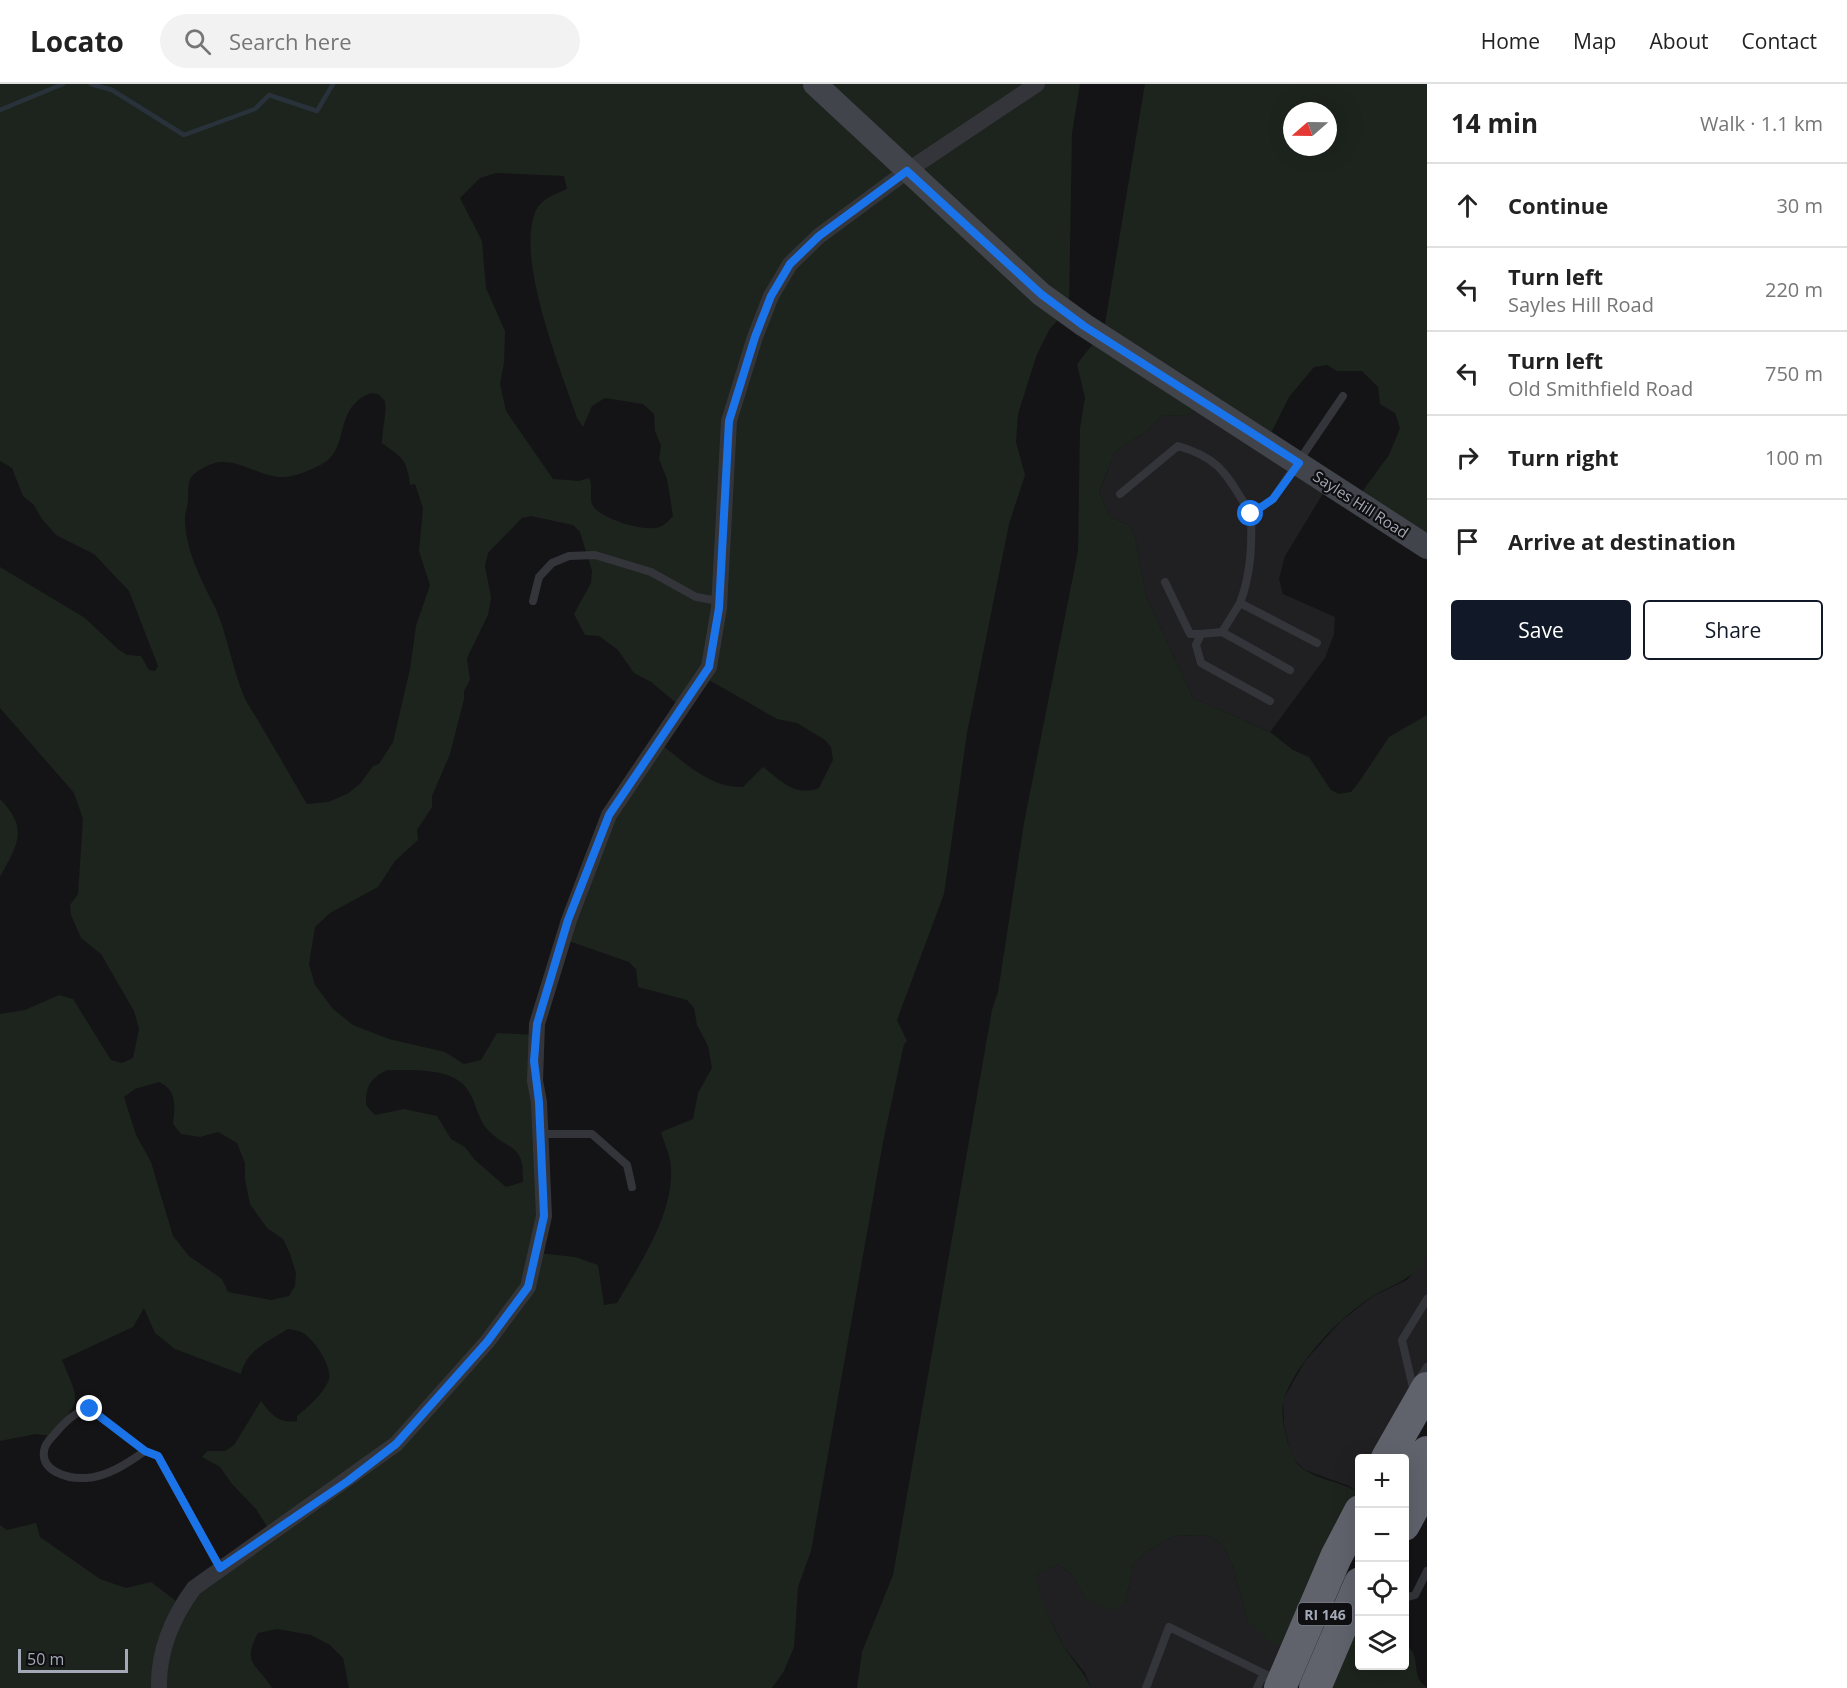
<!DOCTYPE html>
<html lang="en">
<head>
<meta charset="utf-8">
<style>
  :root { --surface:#fff; --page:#f2f2f2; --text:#222; --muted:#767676; --line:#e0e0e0; --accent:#111827 }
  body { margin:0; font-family:"Open Sans",sans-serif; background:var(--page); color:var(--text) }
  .controls { position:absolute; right:18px; bottom:18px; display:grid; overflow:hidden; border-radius:6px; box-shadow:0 6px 24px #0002 }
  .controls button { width:54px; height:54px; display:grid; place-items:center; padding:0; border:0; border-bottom:2px solid var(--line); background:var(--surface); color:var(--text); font:30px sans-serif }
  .compass { position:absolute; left:1283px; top:18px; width:54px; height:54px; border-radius:50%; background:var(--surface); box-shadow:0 6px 24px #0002; rotate:250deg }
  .scale { position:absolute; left:18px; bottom:15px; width:110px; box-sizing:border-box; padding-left:6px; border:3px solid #a4a9b7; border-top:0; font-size:16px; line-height:21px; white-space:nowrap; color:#a4a9b7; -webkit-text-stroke:4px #0f0f11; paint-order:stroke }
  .stop { position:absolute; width:18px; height:18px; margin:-14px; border:4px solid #1a73e8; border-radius:50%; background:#fff }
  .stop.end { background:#1a73e8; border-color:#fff; box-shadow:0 2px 6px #0008 }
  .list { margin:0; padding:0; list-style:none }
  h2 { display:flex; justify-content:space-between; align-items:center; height:78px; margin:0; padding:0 24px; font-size:26px }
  h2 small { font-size:20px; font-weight:400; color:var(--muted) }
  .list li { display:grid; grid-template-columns:39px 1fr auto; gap:18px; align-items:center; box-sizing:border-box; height:84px; padding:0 24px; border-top:2px solid var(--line) }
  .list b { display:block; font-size:22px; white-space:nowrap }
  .list p { margin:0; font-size:20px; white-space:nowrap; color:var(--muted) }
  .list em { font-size:20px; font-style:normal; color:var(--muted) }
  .actions { display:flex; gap:12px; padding:18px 24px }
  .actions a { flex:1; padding:14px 0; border:2px solid var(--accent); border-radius:6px; text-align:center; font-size:21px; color:var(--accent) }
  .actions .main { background:var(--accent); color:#fff }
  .icon { flex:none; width:33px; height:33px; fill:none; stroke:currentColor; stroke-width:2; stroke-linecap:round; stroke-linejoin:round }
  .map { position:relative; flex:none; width:1427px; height:1604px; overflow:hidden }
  header { display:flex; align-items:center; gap:36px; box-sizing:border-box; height:84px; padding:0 30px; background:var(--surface); border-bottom:2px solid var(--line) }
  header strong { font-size:28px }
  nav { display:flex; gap:33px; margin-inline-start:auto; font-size:21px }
  .search { width:420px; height:54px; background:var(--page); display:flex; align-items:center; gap:15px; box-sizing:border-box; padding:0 21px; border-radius:33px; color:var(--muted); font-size:22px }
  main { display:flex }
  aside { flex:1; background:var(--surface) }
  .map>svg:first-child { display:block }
  .built { fill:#202023 }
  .green { fill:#1c241d; fill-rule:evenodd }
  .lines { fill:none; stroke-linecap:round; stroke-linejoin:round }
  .stream { stroke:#29323a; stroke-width:4.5 }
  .service { stroke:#34353b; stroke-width:8 }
  .minor { stroke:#34353b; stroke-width:16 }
  .secondary { stroke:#42444b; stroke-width:24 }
  .motorway { stroke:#60636c; stroke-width:32 }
  .route { stroke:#1a73e8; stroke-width:8 }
  .labels { text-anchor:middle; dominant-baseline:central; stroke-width:4.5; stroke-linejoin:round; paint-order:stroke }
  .shield { fill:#0f0f11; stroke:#777b85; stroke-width:1.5 }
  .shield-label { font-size:14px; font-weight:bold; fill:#a4a9b7 }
  .street-label { font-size:15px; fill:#a4a9b7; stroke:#0f0f11 }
</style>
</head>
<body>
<header>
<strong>Locato</strong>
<div class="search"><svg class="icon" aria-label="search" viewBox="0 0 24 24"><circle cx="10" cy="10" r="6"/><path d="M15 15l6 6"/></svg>Search here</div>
<nav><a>Home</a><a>Map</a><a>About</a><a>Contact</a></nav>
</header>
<main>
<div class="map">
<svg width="1427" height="1604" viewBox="0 0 1427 1604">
  <rect width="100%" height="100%" fill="#141416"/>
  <path class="built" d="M1201,324L1330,398L1285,472L1279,495L1283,510L1335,533L1334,550L1325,574L1270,648L1193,614L1146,512L1135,452L1129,441L1110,433L1099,408L1115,368L1147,347L1163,331L1186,332Z
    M1427,1172V1302L1382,1374H1360L1359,1409L1349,1402L1305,1386L1291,1373L1284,1340L1283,1316L1305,1277L1341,1237L1373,1212L1407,1196Z
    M1176,1451L1209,1452L1222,1460L1232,1480L1248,1538L1292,1568L1281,1604H1091L1085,1589L1064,1563L1043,1522L1034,1491L1058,1480L1073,1491L1085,1515L1125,1520L1133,1481L1147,1467Z"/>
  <path class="green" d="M0,0H1080L1072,49L1069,223L1049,246L1037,270L1018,330L1016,358L1025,391L1009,440L967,649L944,810L897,936L907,957L904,960L883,1058L811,1467L798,1503L794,1563L784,1587L772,1604H349L343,1574L330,1561L311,1551L277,1545L258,1549C241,1581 257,1579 272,1604H0V1441L7,1446L36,1439L40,1453L100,1495L126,1504L151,1498L176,1517L270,1447L256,1425L232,1400L220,1383L202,1373L207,1367H225L234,1361L261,1317C271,1330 278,1340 297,1337V1332C309,1322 321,1312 328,1298C335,1285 313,1253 301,1248C297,1246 292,1246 288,1245C269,1257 246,1266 241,1290L175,1265L155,1249L144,1224L133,1243L62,1276C81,1321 81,1314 51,1352L36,1350L0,1357V930L25,926L59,911L73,915L111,976L122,979L133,974L139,945L134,927L101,870L81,854L71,831L70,821L78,810L83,735L74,709L0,624V483L85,534L119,566L127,571L141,572L149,586L155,587L158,582L129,507L94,470L56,451L42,435L34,421L23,412L12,384L0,377ZM496,89L564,92L567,105C554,111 540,115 535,129C516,176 561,287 577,334L583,343L592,322L605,314L643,320L654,330L655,347L661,362L659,375L667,395L673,432C670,435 666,440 662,442C648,450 601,435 593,422C588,414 594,403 589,394L579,397L553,395L506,327L500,300L504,279L505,247L486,204L482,157L460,114L480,94ZM371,309L378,310L385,317C387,332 382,343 382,359C402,374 407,374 410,401L415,400L423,424L419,467L430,501L416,542L410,585L393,658L379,680L373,682L360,700L347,710L328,718L307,720C292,695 278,670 263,645C257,634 248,622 243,610C232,582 227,550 215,523C201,495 185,466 185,434C185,428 188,422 188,416C189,398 186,393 205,383C232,367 257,394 284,393C297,392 311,386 322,380C351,365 332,324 371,309ZM531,432L573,441L580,448L592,487L591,499L574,530L585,551L599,552L618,566L634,589L651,598L680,622L709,596L777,635L797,639L825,656L831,663L833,676L819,704C794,713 782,697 763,683L743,703C711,705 683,677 658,658L599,754L563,855L629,878L636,885L638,903L687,916L694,924L697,941L708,962L712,984L698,1009L693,1035L661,1048C664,1059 671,1072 671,1084C673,1132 640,1179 617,1219L604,1221L598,1181L575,1173L537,1169L534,951L497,949L481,976L464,980L445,968L389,955L353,941L333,925L315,901L309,880L315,843L330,829L378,803L395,777L418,756L417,746L432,723V712L450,670L464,615V607L470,596L467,574L488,531L491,513L485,482L488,469L522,434ZM387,986C412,987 455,982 469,1008C476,1019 478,1035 487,1045C509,1069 524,1057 523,1098L506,1103L474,1075L465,1063L451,1055L437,1032L404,1025L375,1031L366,1021C366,1001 370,995 387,986ZM159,998C177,1006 175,1022 173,1040L181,1050L200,1053L218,1048L237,1059L245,1079V1096L250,1120L267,1144L283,1155L290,1170L296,1189L295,1202L289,1212L271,1216L228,1208L222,1195L189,1172L173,1152L151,1078L136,1051L124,1013L135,1005Z
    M1145,0H1427V458L1359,412L1389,371L1400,344L1395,329L1380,320L1378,303L1362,287H1337L1327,281L1314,283L1289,313L1268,355L1201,324L1186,332L1163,331L1147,347L1115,368L1099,408L1110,433L1129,441L1135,452L1146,512L1193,614L1270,648L1293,666L1309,673L1331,706L1339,710L1351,708L1359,698L1389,653L1427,631V1172C1414,1195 1394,1200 1373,1212C1341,1232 1296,1278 1284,1315C1281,1324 1283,1338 1285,1347C1289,1362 1290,1377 1305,1386C1321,1397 1343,1398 1359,1409L1292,1568L1269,1557L1248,1538L1232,1480L1222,1460L1209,1452L1176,1451L1147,1467L1133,1481L1125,1520L1112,1527L1085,1515L1073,1491L1058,1480L1035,1491C1041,1516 1050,1538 1063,1561C1072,1576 1084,1588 1091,1604H857L862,1568L893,1491L992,926L998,908L1024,739L1078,467L1080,344L1085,314L1077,280L1104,246ZM1292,27H1328V63H1292Z
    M0,715C29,745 18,759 0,793Z
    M1359,1539L1360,1582H1404L1405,1561C1420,1569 1413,1585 1420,1597C1422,1600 1425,1601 1427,1604H1325Z"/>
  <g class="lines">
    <path class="stream" d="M91,0L112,6L184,51L255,25L269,11L317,27L333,0
      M0,26L63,0"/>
    <path class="service" d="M1120,410L1178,362C1223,375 1227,393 1251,430
      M1165,498L1190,550H1201
      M533,517L539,493L552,479L569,472L595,471L651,488L696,513L719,517
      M1240,519L1222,548L1290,586
      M1222,548L1201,550L1196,561L1201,579L1270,617
      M1317,559L1240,519C1251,490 1252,461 1251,430L1273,415L1343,312
      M541,1050H592L627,1081L632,1103
      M1418,1297L1427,1283
      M1414,1308L1402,1256L1427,1215
      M145,1367L90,1325C77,1327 68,1335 59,1345C55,1350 47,1357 45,1363C37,1387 68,1395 86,1394C107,1393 128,1379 145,1367L158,1372L220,1484
      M1404,1514L1415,1511L1427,1487
      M1146,1604L1169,1543L1267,1591
      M1257,1604L1261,1595L1271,1591"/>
    <path class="minor" d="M159,1604C158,1566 172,1534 194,1504L396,1360L487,1258L528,1203L544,1132L539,1018L535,997L537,940L569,836L609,731L709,583L719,524L729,337L755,253L771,212L790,180L819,152L907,87L1037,0"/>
    <path class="secondary" d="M815,0L1041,210L1084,241L1427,463"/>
    <path class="motorway" d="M1387,1374L1427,1304
      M1404,1409L1427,1368
      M1404,1441L1427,1399
      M1280,1604L1336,1473L1360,1427
      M1315,1604L1360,1499"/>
  </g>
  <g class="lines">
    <path class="route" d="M90,1325L145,1367L158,1372L220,1484L348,1397L396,1360L487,1258L528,1203L544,1132L539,1018L534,977L537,940L568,836L609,731L709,583L719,524L729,337L755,253L771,212L790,180L819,152L907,87L1041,210L1084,242L1299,379L1273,415L1251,430"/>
  </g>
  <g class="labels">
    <rect class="shield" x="1298" y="1519" width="54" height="22" rx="4.5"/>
    <g class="shield-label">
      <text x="1325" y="1530">RI 146</text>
    </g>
    <g class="street-label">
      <text transform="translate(1361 420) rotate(33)">Sayles Hill Road</text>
    </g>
  </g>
</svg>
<div class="controls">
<button>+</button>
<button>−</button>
<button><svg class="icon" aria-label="locate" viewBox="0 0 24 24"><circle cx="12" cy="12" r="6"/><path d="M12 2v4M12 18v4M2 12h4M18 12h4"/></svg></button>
<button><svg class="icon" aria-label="layers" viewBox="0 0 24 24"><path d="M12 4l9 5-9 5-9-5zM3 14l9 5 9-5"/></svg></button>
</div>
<svg class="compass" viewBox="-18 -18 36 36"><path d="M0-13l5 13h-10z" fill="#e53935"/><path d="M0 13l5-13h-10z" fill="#767676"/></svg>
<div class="scale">50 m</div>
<div class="stop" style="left:1251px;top:430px"></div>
<div class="stop end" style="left:90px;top:1325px"></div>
</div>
<aside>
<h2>14 min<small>Walk · 1.1 km</small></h2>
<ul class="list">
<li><svg class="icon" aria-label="ahead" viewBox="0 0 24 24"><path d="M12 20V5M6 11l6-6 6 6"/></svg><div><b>Continue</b></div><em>30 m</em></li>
<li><svg class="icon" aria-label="left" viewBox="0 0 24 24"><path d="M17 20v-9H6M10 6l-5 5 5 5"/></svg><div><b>Turn left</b><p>Sayles Hill Road</p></div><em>220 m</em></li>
<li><svg class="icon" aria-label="left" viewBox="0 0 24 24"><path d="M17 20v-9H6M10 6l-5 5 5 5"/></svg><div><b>Turn left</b><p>Old Smithfield Road</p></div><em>750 m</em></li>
<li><svg class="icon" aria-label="right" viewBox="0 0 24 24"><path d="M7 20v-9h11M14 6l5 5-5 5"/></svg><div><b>Turn right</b></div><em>100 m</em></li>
<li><svg class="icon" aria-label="arrive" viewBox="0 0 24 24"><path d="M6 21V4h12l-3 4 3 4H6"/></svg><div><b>Arrive at destination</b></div></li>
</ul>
<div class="actions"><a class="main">Save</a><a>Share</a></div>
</aside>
</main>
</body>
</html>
